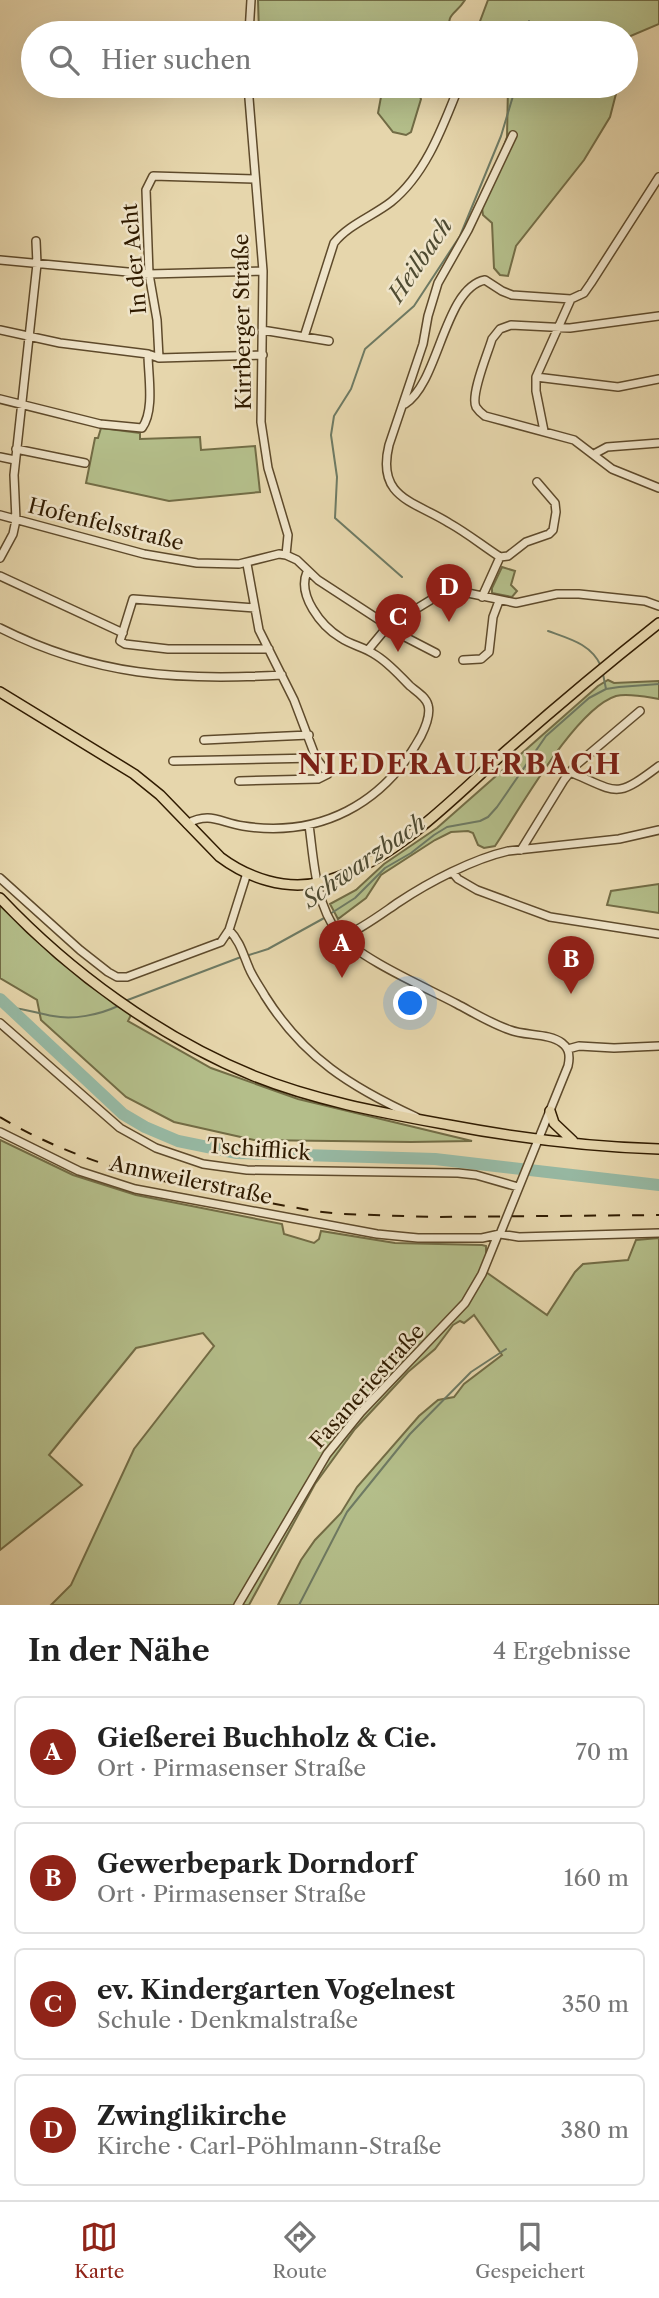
<!DOCTYPE html>
<html lang="de">
<head>
<meta charset="utf-8">
<style>
  :root { --surface:#fff; --page:#f2f2f2; --text:#222; --muted:#767676; --line:#e0e0e0; --accent:#8f2418 }
  body { margin:0; font-family:"Libre Caslon Text",serif; background:var(--page); color:var(--text) }
  .you { position:absolute; left:411px; top:1004px; width:24px; height:24px; margin:-18px; border:5px solid #fff; border-radius:50%; background:#1a73e8; box-shadow:0 0 0 10px #1a73e833 }
  .badge { display:grid; place-items:center; width:46px; height:46px; border-radius:50%; background:var(--accent); color:#fff; font-size:23px; font-weight:700 }
  .pin { position:absolute; translate:-50% -58px; filter:drop-shadow(0 2px 4px #0008) }
  .pin::after { content:''; position:absolute; top:37px; width:24px; height:21px; background:inherit; clip-path:polygon(0 0,100% 0,50% 100%) }
  .list { margin:0; padding:0; list-style:none }
  h2 { display:flex; justify-content:space-between; align-items:center; height:91px; margin:0; padding:0 28px; font-size:30px }
  h2 small { font-size:23px; font-weight:400; color:var(--muted) }
  .list li { display:grid; grid-template-columns:46px 1fr auto; gap:21px; align-items:center; box-sizing:border-box; height:112px; margin:0 14px 14px; padding:0 14px; border:2px solid var(--line); border-radius:10px }
  .list b { display:block; font-size:26px; white-space:nowrap }
  .list p { margin:0; font-size:23px; white-space:nowrap; color:var(--muted) }
  .list em { font-size:23px; font-style:normal; color:var(--muted) }
  .icon { flex:none; width:38px; height:38px; fill:none; stroke:currentColor; stroke-width:2; stroke-linecap:round; stroke-linejoin:round }
  .map { position:relative; flex:none; width:659px; height:1605px; overflow:hidden }
  .search { position:absolute; background:var(--surface); box-shadow:0 7px 28px #0002; left:21px; right:21px; top:21px; height:77px; display:flex; align-items:center; gap:18px; box-sizing:border-box; padding:0 24px; border-radius:38px; color:var(--muted); font-size:26px }
  .sheet { height:595px; background:var(--surface) }
  nav { display:flex; justify-content:space-around; align-items:center; box-sizing:border-box; height:98px; border-top:2px solid var(--line); background:var(--surface); font-size:19px; color:var(--muted) }
  nav a { display:grid; justify-items:center; gap:4px }
  nav .on { color:var(--accent) }
  .map>svg:first-child { display:block }
  .green { fill:#b4be8a; stroke:#726c45; stroke-width:2 }
  .lines { fill:none; stroke-linecap:round; stroke-linejoin:round }
  .stream { stroke:#6e7a63; stroke-width:2 }
  .river { stroke:#97baa5; stroke-width:12 }
  .minor-casing { stroke:#5e4a2b; stroke-width:10 }
  .major-casing { stroke:#301b00; stroke-width:12 }
  .minor { stroke:#efe4c9; stroke-width:7 }
  .major { stroke:#e6d6ac; stroke-width:9 }
  .rail { stroke:#301b00; stroke-width:2; stroke-dasharray:12 12; stroke-linecap:butt }
  .labels { text-anchor:middle; dominant-baseline:central; stroke-width:5; stroke-linejoin:round; paint-order:stroke }
  .street-label { font-size:21px; fill:#301b00; stroke:#efe4c9 }
  .water-label { font-size:23px; font-style:italic; fill:#4f4b32; stroke:#efe4c9 }
  .district-label { font-size:28px; font-weight:bold; letter-spacing:2px; fill:#7a1f14; stroke:#efe4c9 }
</style>
</head>
<body>
<div class="map">
<svg width="659" height="1605" viewBox="0 0 659 1605">
  <rect width="100%" height="100%" fill="#e6d6ac"/>
  <filter id="stains"><feTurbulence type="fractalNoise" baseFrequency=".00286" numOctaves="4"/><feColorMatrix values="0 0 0 0 .2 0 0 0 0 .09 0 0 0 0 .02 0 0 0 .5 -.17"/></filter>
  <radialGradient id="worn" r=".72"><stop offset=".6" stop-color="#630" stop-opacity="0"/><stop offset="1" stop-color="#630" stop-opacity=".3"/></radialGradient>
  <path class="green" d="M258,0H465C455,16 447,11 449,33H259Z
    M488,0H659V24L626,38V33H509L507,26L497,33H478L479,24Z
    M383,86H406L408,90L419,95L421,99L411,132L406,135L393,132L378,113Z
    M508,86H618L610,117L584,160L516,246L508,276L500,275L494,268L492,223L483,215L482,208L507,137Z
    M101,428L140,433V439L200,437L201,450L255,446L260,492L169,501L86,483L95,438H98Z
    M502,567L515,571L511,585L517,591L512,597L492,593V588Z
    M608,680L614,683L659,681V699C646,697 629,693 616,696C575,709 520,809 495,846L484,848L478,845L473,833L468,831L451,832L435,840L381,875L366,898L338,919L330,904L356,890L384,864L437,828L598,686Z
    M659,884V913L607,905L611,891Z
    M0,904L132,1013L128,1021L211,1068L298,1099L472,1141L411,1142L254,1140L174,1122L126,1097L41,1020L37,1000L0,978Z
    M0,1140L73,1175L136,1195L282,1224L284,1234L314,1243L319,1239L321,1231L395,1243L482,1245L486,1246V1272L547,1315L575,1272L583,1264L628,1260L636,1240L659,1238V1605H278L301,1560L315,1540L341,1513L357,1487L419,1416L438,1400L454,1397L464,1384L502,1355L474,1315L464,1323L460,1321L453,1325L435,1349L408,1372L355,1429L315,1484L249,1605H51L71,1585L134,1449L214,1346L203,1333L136,1348L49,1455L82,1485L0,1550Z"/>
  <g class="lines">
    <path class="stream" d="M528,33L529,21
      M402,577L335,518L337,477L331,435L334,416L351,389L365,349L414,306L460,236L501,136L516,86
      M548,631C570,639 591,644 601,666
      M603,674L606,689
      M330,914L355,898L385,868L411,853L434,835L447,827L480,821L488,817L497,807L546,736L589,698L606,689L619,687L659,684
      M246,956L268,949L326,917
      M125,1001L241,957
      M9,1008C25,1008 38,1014 53,1016C73,1020 99,1015 118,1006
      M299,1605L347,1512L410,1434L471,1372L506,1349"/>
    <path class="river" d="M0,999L123,1114L145,1127L178,1141L237,1153L435,1159L659,1185"/>
    <defs>
      <path id="minor" d="M249,33L251,0
        M248,86L263,271L261,422L268,468L288,535L286,555
        M0,260L149,274L263,271
        M659,316L570,328L511,325L500,329L492,339C488,353 470,395 476,407C478,410 482,414 485,416L574,440L612,469L659,488
        M0,330L60,343L148,354L159,358L263,355
        M262,330L329,341
        M304,337L334,243C348,225 373,216 391,202C426,174 443,126 459,86
        M159,358L157,320L149,274L146,190L153,176L254,179
        M536,377L618,387L659,379
        M0,399L100,424L142,428C155,410 148,375 148,354
        M405,404C439,383 444,288 485,280L502,291L512,295L571,299L584,293L591,283L659,177
        M544,431L536,391V377L571,299
        M16,449L85,463
        M594,454L607,447L659,443
        M0,457L15,460
        M0,515L144,554L197,563L239,564L279,554L286,555L297,560L318,580L407,638L436,653
        M500,557C483,546 467,533 449,523C414,501 376,498 389,445L423,344L428,316L438,283L468,230L513,135
        M500,557L508,556L526,542L549,534L553,530L556,512L555,503L537,482
        M0,558L13,534L16,520L14,475L37,264L36,241
        M0,576L123,633
        M482,597L500,557
        M255,608L133,599L120,641L125,644L168,649H269
        M0,628C95,676 178,681 282,675
        M368,650L388,626L434,598L448,592H463L516,603L557,594H579L645,601L659,606
        M463,660L481,659L489,652L493,617L499,601
        M204,740L309,735
        M173,761L316,758
        M570,772C619,793 615,799 659,766
        M239,781L318,779L328,774L316,758L294,700L259,630L247,564
        M187,824C210,811 221,823 243,826C320,838 384,804 421,736C425,728 431,715 428,705C426,697 416,691 410,686C399,675 388,662 374,654C364,647 351,645 341,638C321,626 297,595 307,572
        M309,825C314,861 315,903 338,933C358,958 427,988 457,1004C474,1013 492,1024 510,1030C525,1036 549,1033 562,1043C570,1049 570,1057 568,1066L500,1234
        M521,850L564,780L575,766L640,711
        M453,873L458,879L477,890L550,917L659,934
        M0,878L80,950L108,972L117,977H127L221,942L229,930L247,873
        M229,930C240,941 243,954 249,968C253,978 260,987 265,996C304,1058 351,1087 416,1117
        M343,937C363,928 380,915 399,902C429,882 473,859 508,851L619,839L659,830
        M0,1023L120,1128L156,1148L203,1164L247,1170L458,1173L476,1175L518,1187
        M568,1049L579,1046L614,1048L659,1046
        M0,1132L79,1171L135,1189L377,1234L418,1238H482L500,1234L519,1237L659,1233
        M238,1605L327,1454L361,1412L465,1303L482,1274L497,1237"/>
      <path id="major" d="M0,692L134,774L160,795L220,857C248,878 286,891 321,882C392,865 454,797 507,750C557,706 607,664 659,623
        M0,898C70,972 159,1037 254,1076C316,1101 384,1113 449,1125C518,1138 589,1147 659,1149
        M550,1111L554,1123L573,1141"/>
    </defs>
    <use href="#minor" class="minor-casing"/>
    <use href="#major" class="major-casing"/>
    <use href="#minor" class="minor"/>
    <use href="#major" class="major"/>
    <path class="rail" d="M0,1117C97,1175 205,1191 314,1211L342,1214L434,1217L659,1215"/>
  </g>
  <g class="labels">
    <g class="street-label">
      <text transform="translate(134 259) rotate(-95)">In der Acht</text>
      <text transform="translate(242 322) rotate(-91)">Kirrberger Straße</text>
      <text transform="translate(106 524) rotate(14)">Hofenfelsstraße</text>
      <text transform="translate(259 1149) rotate(4)">Tschifflick</text>
      <text transform="translate(191 1180) rotate(12)">Annweilerstraße</text>
      <text transform="translate(367 1386) rotate(-48)">Fasaneriestraße</text>
    </g>
    <g class="water-label">
      <text transform="translate(420 260) rotate(-56)">Heilbach</text>
      <text transform="translate(364 861) rotate(-35)">Schwarzbach</text>
    </g>
    <g class="district-label">
      <text x="460" y="764">NIEDERAUERBACH</text>
    </g>
  </g>
  <rect width="100%" height="100%" filter="url(#stains)"/>
  <rect width="100%" height="100%" fill="url(#worn)"/>
</svg>
<div class="you"></div>
<div class="pin badge" style="left:342px;top:978px">A</div>
<div class="pin badge" style="left:571px;top:994px">B</div>
<div class="pin badge" style="left:398px;top:652px">C</div>
<div class="pin badge" style="left:449px;top:622px">D</div>
<div class="search"><svg class="icon" aria-label="search" viewBox="0 0 24 24"><circle cx="10" cy="10" r="6"/><path d="M15 15l6 6"/></svg>Hier suchen</div>
</div>
<section class="sheet">
<h2>In der Nähe<small>4 Ergebnisse</small></h2>
<ul class="list">
<li><span class="badge">A</span><div><b>Gießerei Buchholz &amp; Cie.</b><p>Ort · Pirmasenser Straße</p></div><em>70 m</em></li>
<li><span class="badge">B</span><div><b>Gewerbepark Dorndorf</b><p>Ort · Pirmasenser Straße</p></div><em>160 m</em></li>
<li><span class="badge">C</span><div><b>ev. Kindergarten Vogelnest</b><p>Schule · Denkmalstraße</p></div><em>350 m</em></li>
<li><span class="badge">D</span><div><b>Zwinglikirche</b><p>Kirche · Carl-Pöhlmann-Straße</p></div><em>380 m</em></li>
</ul>
</section>
<nav>
<a class="on"><svg class="icon" aria-label="map" viewBox="0 0 24 24"><path d="M3 6l6-2 6 2 6-2v14l-6 2-6-2-6 2zM9 4v14M15 6v14"/></svg>Karte</a>
<a><svg class="icon" aria-label="directions" viewBox="0 0 24 24"><path d="M12 3l9 9-9 9-9-9zM9 14v-3h6M13 9l2 2-2 2"/></svg>Route</a>
<a><svg class="icon" aria-label="saved" viewBox="0 0 24 24"><path d="M7 4h10v16l-5-4-5 4z"/></svg>Gespeichert</a>
</nav>
</body>
</html>
